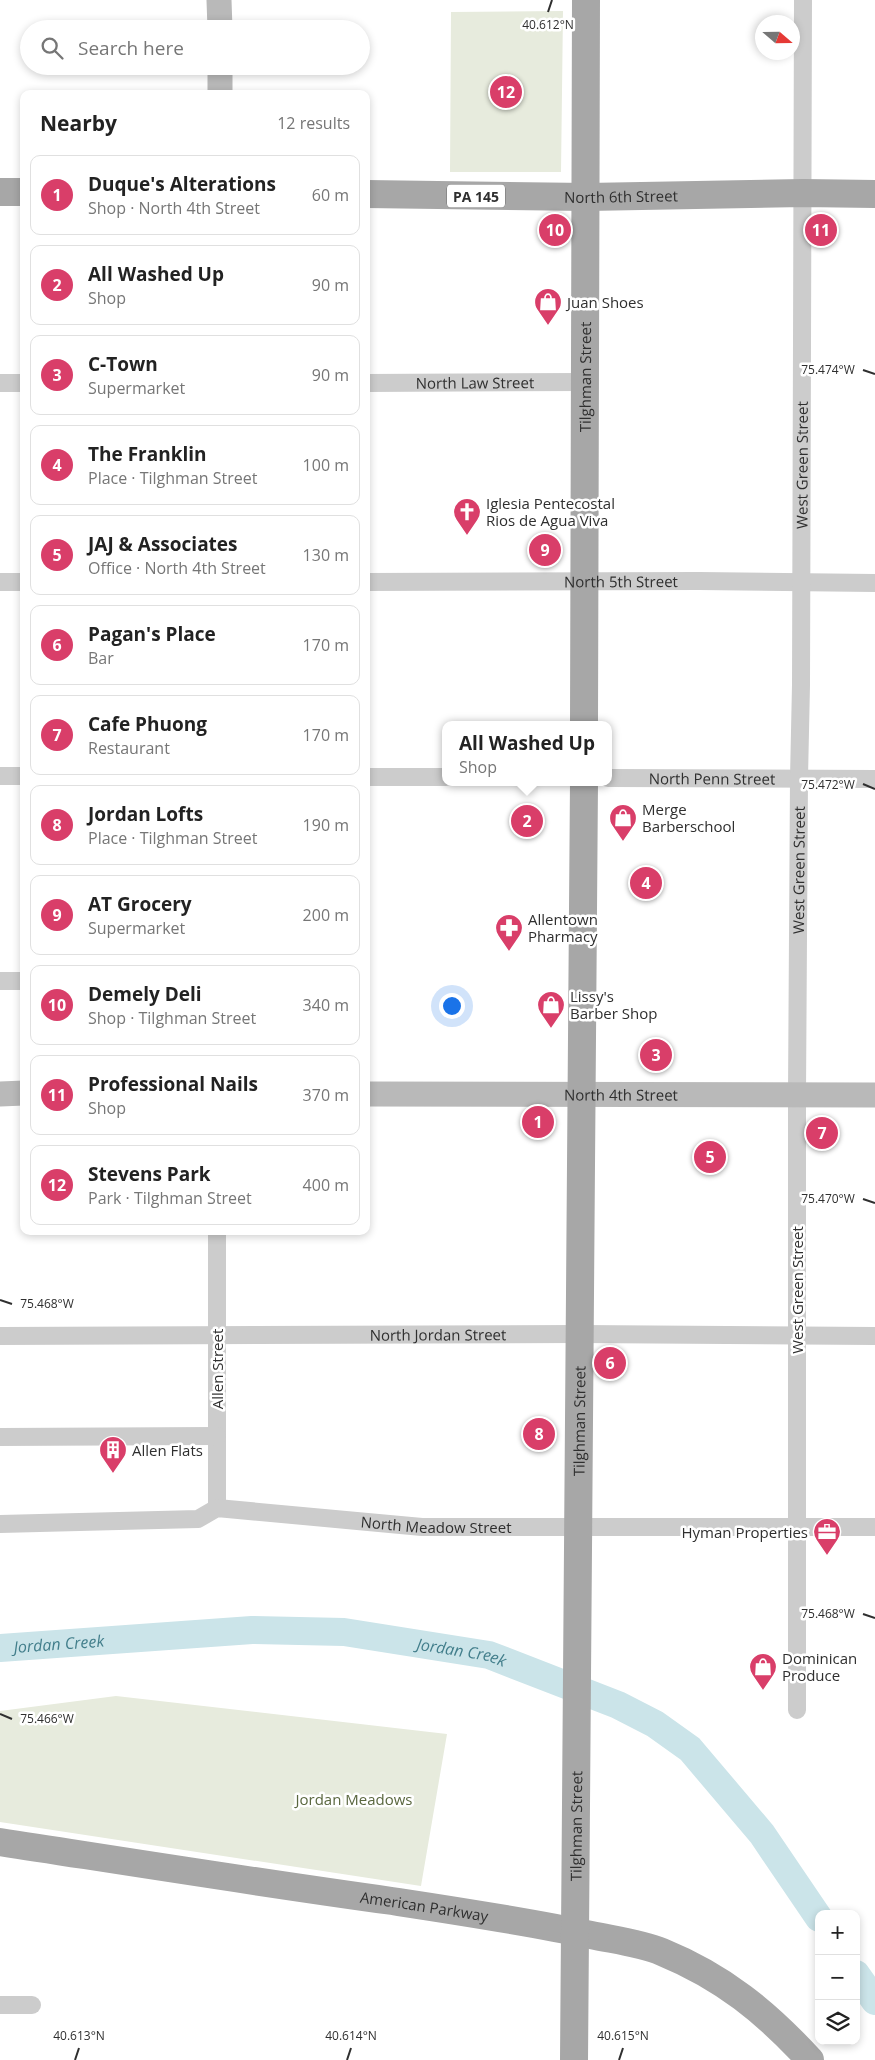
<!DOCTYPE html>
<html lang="en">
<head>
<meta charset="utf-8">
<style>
  :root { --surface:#fff; --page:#f2f2f2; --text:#222; --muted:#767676; --line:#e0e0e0; --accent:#d93e69 }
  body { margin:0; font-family:"Open Sans",sans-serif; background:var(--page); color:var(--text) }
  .controls { position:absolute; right:15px; bottom:15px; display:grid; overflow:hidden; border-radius:10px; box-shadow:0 2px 8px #0003 }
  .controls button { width:45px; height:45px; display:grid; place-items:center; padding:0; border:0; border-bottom:1px solid var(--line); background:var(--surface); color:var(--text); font:25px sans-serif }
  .compass { position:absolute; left:755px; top:15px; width:45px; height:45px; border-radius:50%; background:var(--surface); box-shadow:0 2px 8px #0003; rotate:110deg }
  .you { position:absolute; left:451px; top:1005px; width:18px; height:18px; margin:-12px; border:4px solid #fff; border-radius:50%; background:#1a73e8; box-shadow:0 0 0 8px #1a73e833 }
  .badge { display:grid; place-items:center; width:32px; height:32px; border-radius:50%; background:var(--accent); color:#fff; font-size:16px; font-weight:700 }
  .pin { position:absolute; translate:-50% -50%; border:2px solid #fff; box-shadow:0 1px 5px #0006 }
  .popup { position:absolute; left:442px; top:721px; width:170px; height:65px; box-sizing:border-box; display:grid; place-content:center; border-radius:10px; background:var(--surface); filter:drop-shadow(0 1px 4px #0005); font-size:16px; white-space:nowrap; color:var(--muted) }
  .popup b { font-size:19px; color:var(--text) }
  .popup::after { content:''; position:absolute; left:50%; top:100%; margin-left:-10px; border:10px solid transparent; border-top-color:var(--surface) }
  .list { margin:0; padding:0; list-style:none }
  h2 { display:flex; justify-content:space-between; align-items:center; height:65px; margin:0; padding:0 20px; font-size:21px }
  h2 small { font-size:16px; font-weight:400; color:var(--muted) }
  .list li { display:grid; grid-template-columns:32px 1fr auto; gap:15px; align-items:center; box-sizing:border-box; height:80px; margin:0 10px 10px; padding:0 10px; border:1px solid var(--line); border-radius:10px }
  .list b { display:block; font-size:19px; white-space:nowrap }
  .list p { margin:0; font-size:16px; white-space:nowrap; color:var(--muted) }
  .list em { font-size:16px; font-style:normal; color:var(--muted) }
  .icon { flex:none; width:28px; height:28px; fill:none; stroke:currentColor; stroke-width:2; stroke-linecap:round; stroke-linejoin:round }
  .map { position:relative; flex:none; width:875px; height:2060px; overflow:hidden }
  .search { position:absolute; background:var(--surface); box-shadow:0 2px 8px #0003; left:20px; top:20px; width:350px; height:55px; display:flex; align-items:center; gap:12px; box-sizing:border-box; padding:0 18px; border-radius:28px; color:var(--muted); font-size:19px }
  .panel { position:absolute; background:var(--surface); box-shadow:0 2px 8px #0003; left:20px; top:90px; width:350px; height:1145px; border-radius:10px }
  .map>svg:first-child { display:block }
  .park { fill:#e7ebdd }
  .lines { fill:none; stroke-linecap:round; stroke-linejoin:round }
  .river { stroke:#cbe4e9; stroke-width:28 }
  .street { stroke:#ccc; stroke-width:18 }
  .secondary { stroke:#b9b9b9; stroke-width:25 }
  .primary { stroke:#a7a7a7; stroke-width:28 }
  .ticks { fill:none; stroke:#2f2f2f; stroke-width:2 }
  .labels { text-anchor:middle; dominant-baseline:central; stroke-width:5; stroke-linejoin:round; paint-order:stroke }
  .shield { fill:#fff; stroke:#6d6d6d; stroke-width:1 }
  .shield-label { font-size:14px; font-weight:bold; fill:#2f2f2f }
  .street-label { font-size:15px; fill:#2f2f2f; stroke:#fff }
  .poi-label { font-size:15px; fill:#2f2f2f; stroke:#fff; text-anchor:start }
  .park-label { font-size:15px; fill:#5a673f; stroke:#fff }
  .water-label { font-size:16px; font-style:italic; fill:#427e8b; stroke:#fff }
  .ticks-label { font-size:12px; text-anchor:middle; fill:#2f2f2f; stroke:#fff; stroke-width:5; stroke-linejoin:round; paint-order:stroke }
</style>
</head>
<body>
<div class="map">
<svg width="875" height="2060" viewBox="0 0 875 2060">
  <rect width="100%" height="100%" fill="#fff"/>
  <path class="park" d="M563,11L561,172H450L451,12Z
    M116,1696L447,1734L421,1886L0,1822V1711Z"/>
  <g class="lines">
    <g class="river">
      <path id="s1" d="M0,1648L252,1630L344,1632L489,1655L618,1705L655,1724L690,1749L762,1834L819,1918"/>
      <path d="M856,1974L875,2001"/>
    </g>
    <g class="street">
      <path d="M0,383H24"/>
      <path id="s2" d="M366,383L584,382"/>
      <path d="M0,582H24"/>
      <path id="s3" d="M366,582L699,581L875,583"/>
      <path d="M0,776H24"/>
      <path d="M366,777H446"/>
      <path id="s4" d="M608,778L875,779"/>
      <path d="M0,981H24"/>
      <path d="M217,1231V1508"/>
      <path id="s5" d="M0,1336L580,1334L875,1336"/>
      <path d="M0,1437L217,1436"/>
      <path id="s6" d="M0,1524L198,1519L217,1508L422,1527H875"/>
      <path id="s7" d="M797,1710V1094L799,778L801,685L803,0"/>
      <path d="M0,2005H32"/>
    </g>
    <g class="secondary">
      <path d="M219,0L220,29"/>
      <path d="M220,66V94"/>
      <path d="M0,1094L24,1093"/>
      <path id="s8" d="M366,1094L875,1095"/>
    </g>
    <g class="primary">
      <path d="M0,192H24"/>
      <path id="s9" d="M366,194L587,197L803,193L875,194"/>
      <path id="s10" d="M584,725L586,0"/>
      <path id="s11" d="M0,1842C130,1862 261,1883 392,1901C458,1911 525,1921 591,1935C614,1940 640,1943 662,1952C723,1977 766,2012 810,2060"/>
      <path id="s12" d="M574,2060L584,782"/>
    </g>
  </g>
  <path class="ticks" d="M548,12L552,0M863,370L875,374M863,784L875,789M863,1199L875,1203M0,1300L12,1304M863,1614L875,1618M0,1714L12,1719M75,2060L79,2048M347,2060L351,2048M619,2060L623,2048"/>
  <defs>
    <symbol id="shop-pin" viewBox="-11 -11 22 30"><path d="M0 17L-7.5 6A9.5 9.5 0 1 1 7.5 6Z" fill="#d93e69" stroke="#fff"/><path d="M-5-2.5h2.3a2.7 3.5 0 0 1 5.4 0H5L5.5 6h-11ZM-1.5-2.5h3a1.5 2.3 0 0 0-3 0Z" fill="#fff"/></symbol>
    <symbol id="church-pin" viewBox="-11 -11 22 30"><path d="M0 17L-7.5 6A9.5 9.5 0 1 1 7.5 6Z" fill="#d93e69" stroke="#fff"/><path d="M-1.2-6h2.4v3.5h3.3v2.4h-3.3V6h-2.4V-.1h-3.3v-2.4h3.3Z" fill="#fff"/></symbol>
    <symbol id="pharmacy-pin" viewBox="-11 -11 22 30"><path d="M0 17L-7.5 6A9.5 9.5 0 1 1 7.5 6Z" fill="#d93e69" stroke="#fff"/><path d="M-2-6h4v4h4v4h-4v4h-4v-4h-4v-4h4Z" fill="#fff"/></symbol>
    <symbol id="building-pin" viewBox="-11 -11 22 30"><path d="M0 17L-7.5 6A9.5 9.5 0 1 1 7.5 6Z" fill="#d93e69" stroke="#fff"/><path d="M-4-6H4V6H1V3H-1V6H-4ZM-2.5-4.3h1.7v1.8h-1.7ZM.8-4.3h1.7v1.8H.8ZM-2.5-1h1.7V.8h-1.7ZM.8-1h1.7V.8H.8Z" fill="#fff"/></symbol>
    <symbol id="office-pin" viewBox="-11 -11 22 30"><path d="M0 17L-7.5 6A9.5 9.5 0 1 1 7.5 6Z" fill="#d93e69" stroke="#fff"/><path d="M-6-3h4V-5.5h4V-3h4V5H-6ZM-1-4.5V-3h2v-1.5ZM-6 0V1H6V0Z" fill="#fff"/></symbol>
  </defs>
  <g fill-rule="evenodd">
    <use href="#shop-pin" x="532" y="286" width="32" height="43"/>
    <use href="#church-pin" x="451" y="496" width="32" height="43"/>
    <use href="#shop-pin" x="607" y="802" width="32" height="43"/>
    <use href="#pharmacy-pin" x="493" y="912" width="32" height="43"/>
    <use href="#shop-pin" x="535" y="989" width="32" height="43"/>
    <use href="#building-pin" x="97" y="1434" width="32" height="43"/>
    <use href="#office-pin" x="811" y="1516" width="32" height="43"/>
    <use href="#shop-pin" x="747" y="1651" width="32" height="43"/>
  </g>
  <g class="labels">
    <rect class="shield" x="447" y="184.5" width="58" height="23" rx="4"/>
    <g class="shield-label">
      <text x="476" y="196">PA 145</text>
    </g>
    <g class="street-label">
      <text stroke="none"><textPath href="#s9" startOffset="255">North 6th Street</textPath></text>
      <text stroke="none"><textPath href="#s10" startOffset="348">Tilghman Street</textPath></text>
      <text stroke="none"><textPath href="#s2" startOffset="109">North Law Street</textPath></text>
      <text stroke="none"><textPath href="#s7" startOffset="1245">West Green Street</textPath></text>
      <text stroke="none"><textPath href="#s3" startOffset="255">North 5th Street</textPath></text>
      <text stroke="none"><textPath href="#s4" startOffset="104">North Penn Street</textPath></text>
      <text stroke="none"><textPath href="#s7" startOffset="840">West Green Street</textPath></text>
      <text stroke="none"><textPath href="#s8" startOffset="255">North 4th Street</textPath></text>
      <text transform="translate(797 1290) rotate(-90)">West Green Street</text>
      <text stroke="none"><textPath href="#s5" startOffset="438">North Jordan Street</textPath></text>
      <text transform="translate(217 1369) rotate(-90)">Allen Street</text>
      <text stroke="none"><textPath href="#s12" startOffset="639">Tilghman Street</textPath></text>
      <text stroke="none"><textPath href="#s6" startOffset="440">North Meadow Street</textPath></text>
      <text stroke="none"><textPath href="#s12" startOffset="234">Tilghman Street</textPath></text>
      <text stroke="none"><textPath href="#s11" startOffset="429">American Parkway</textPath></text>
    </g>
    <g class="poi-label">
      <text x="567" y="302">Juan Shoes</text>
      <text x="486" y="503">Iglesia Pentecostal<tspan x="486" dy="17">Rios de Agua Viva</tspan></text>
      <text x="642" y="809">Merge<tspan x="642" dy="17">Barberschool</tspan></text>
      <text x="528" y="919">Allentown<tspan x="528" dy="17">Pharmacy</tspan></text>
      <text x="570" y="996">Lissy's<tspan x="570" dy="17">Barber Shop</tspan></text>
      <text x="132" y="1450">Allen Flats</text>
      <text x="808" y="1532" text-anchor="end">Hyman Properties</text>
      <text x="782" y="1658">Dominican<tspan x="782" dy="17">Produce</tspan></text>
    </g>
    <g class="park-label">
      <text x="354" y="1799">Jordan Meadows</text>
    </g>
    <g class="water-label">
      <text stroke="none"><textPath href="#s1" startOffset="59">Jordan Creek</textPath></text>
      <text stroke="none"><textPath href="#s1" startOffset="464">Jordan Creek</textPath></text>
    </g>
  </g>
  <g class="ticks-label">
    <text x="548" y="29">40.612°N</text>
    <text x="828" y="374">75.474°W</text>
    <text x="828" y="789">75.472°W</text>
    <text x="828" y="1203">75.470°W</text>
    <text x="47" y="1308">75.468°W</text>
    <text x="828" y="1618">75.468°W</text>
    <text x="47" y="1723">75.466°W</text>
    <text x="79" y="2040">40.613°N</text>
    <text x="351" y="2040">40.614°N</text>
    <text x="623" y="2040">40.615°N</text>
  </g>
</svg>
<div class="controls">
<button>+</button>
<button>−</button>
<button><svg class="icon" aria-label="layers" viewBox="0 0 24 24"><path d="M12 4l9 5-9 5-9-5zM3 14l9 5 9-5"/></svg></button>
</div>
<svg class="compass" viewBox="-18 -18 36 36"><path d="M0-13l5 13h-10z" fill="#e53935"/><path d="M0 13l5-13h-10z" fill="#767676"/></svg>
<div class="you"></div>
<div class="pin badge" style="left:538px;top:1122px">1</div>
<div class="pin badge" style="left:527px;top:821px">2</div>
<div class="popup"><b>All Washed Up</b>Shop</div>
<div class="pin badge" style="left:656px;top:1055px">3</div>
<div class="pin badge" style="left:646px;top:883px">4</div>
<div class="pin badge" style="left:710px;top:1157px">5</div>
<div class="pin badge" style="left:610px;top:1363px">6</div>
<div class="pin badge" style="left:822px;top:1133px">7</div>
<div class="pin badge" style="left:539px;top:1434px">8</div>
<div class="pin badge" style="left:545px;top:550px">9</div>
<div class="pin badge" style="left:555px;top:230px">10</div>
<div class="pin badge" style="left:821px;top:230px">11</div>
<div class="pin badge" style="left:506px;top:92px">12</div>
<div class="search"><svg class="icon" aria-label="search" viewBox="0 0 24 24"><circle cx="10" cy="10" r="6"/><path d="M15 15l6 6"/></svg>Search here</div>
<section class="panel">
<h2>Nearby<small>12 results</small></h2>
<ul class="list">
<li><span class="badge">1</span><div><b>Duque's Alterations</b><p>Shop · North 4th Street</p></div><em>60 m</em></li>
<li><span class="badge">2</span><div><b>All Washed Up</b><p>Shop</p></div><em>90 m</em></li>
<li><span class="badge">3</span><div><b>C-Town</b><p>Supermarket</p></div><em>90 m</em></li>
<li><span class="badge">4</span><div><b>The Franklin</b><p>Place · Tilghman Street</p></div><em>100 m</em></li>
<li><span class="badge">5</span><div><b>JAJ &amp; Associates</b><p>Office · North 4th Street</p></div><em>130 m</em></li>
<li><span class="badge">6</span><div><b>Pagan's Place</b><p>Bar</p></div><em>170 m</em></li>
<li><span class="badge">7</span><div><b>Cafe Phuong</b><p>Restaurant</p></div><em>170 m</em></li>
<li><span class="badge">8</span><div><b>Jordan Lofts</b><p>Place · Tilghman Street</p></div><em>190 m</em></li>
<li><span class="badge">9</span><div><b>AT Grocery</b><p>Supermarket</p></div><em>200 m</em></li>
<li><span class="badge">10</span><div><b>Demely Deli</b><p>Shop · Tilghman Street</p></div><em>340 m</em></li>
<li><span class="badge">11</span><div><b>Professional Nails</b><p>Shop</p></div><em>370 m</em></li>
<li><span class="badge">12</span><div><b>Stevens Park</b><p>Park · Tilghman Street</p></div><em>400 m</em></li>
</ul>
</section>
</div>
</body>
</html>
